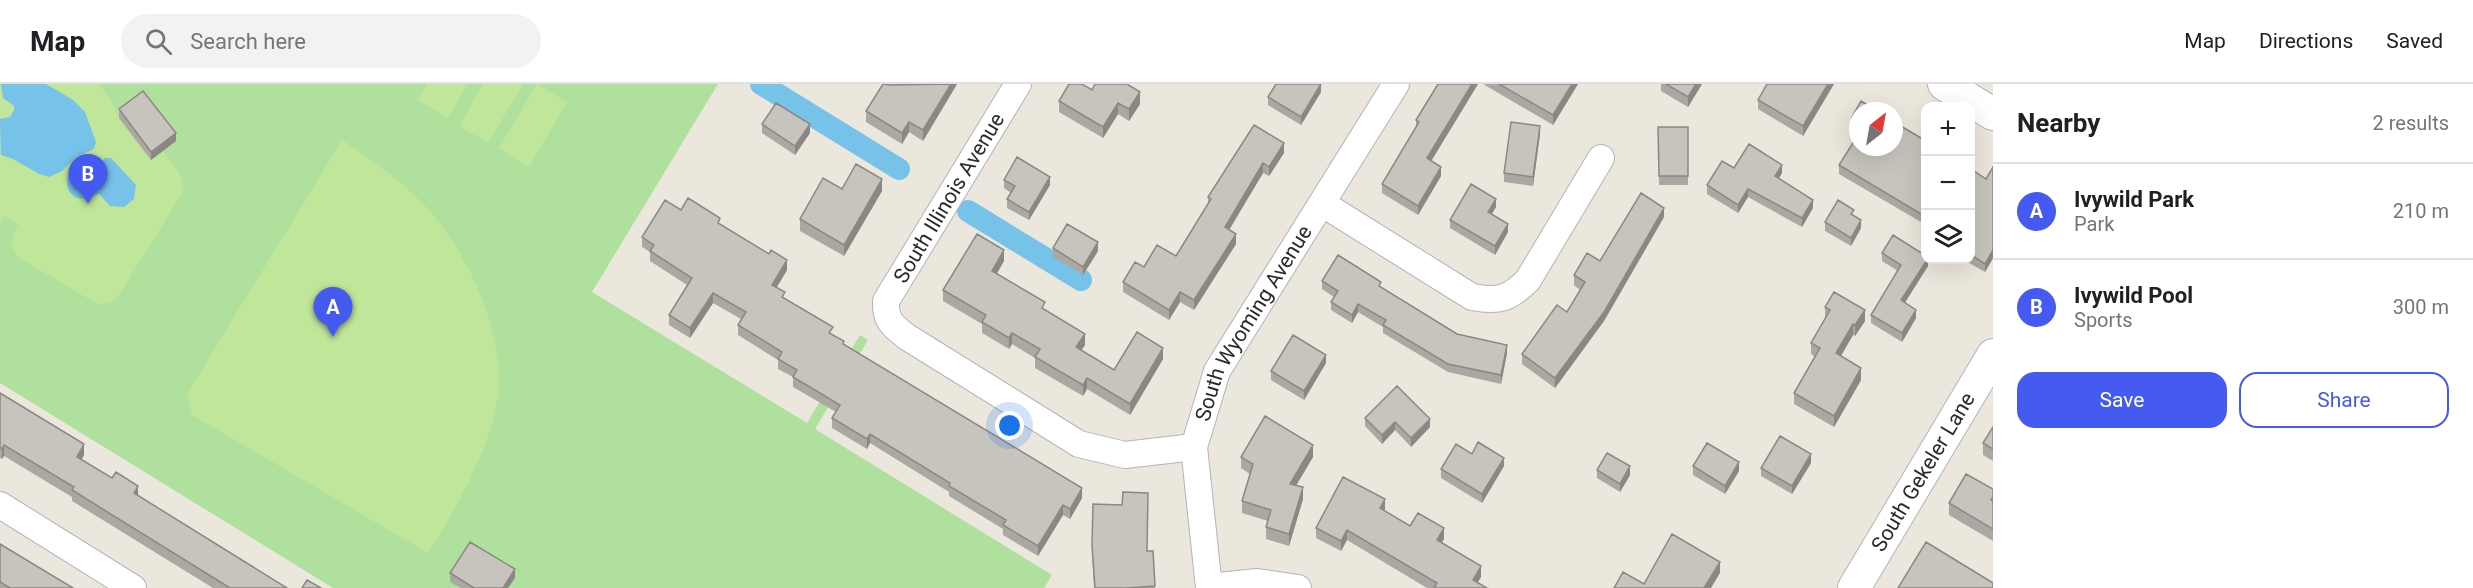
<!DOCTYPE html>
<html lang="en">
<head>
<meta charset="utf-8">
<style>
  :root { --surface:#fff; --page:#f2f2f2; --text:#202124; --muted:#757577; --line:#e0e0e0; --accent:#455af1 }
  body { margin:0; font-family:Roboto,sans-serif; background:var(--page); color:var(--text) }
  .controls { position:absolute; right:18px; top:18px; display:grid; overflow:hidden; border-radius:12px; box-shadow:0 6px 24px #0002 }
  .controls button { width:54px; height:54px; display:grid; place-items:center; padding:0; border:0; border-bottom:2px solid var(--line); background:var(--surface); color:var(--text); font:30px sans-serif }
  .compass { position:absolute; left:1849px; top:18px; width:54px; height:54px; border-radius:50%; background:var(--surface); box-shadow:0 6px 24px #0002; rotate:31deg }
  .you { position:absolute; left:1010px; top:342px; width:21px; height:21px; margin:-15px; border:4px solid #fff; border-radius:50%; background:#1a73e8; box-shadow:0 0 0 9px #1a73e833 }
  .badge { display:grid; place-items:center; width:39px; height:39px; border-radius:50%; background:var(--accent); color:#fff; font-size:20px; font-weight:700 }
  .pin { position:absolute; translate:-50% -50px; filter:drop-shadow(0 2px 3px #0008) }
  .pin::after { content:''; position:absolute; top:32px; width:21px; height:18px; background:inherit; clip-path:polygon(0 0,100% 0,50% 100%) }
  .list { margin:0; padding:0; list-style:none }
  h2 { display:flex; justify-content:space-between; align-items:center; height:78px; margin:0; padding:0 24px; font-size:26px }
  h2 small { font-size:20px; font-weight:400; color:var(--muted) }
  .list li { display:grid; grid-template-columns:39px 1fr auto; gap:18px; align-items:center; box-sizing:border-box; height:96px; padding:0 24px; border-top:2px solid var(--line) }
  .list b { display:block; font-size:22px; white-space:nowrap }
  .list p { margin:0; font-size:20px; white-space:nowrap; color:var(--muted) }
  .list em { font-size:20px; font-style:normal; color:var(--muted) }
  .actions { display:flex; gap:12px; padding:18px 24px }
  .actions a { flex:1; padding:14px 0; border:2px solid var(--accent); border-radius:18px; text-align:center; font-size:21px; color:var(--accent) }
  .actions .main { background:var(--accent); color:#fff }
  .icon { flex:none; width:33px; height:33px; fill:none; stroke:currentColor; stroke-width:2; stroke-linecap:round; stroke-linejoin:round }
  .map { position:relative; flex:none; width:1993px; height:504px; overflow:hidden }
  header { display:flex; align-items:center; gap:36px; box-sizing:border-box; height:84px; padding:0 30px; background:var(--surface); border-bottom:2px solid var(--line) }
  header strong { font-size:28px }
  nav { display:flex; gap:33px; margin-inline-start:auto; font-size:21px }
  .search { width:420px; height:54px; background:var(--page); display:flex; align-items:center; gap:15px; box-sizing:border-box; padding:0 21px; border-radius:33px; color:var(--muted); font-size:22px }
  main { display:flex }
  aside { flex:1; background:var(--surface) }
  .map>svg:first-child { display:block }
  .park { fill:#afe09d }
  .pitch { fill:#c0e699 }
  .water { fill:#76c2e9 }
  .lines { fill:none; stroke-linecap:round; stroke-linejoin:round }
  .canal { stroke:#76c2e9; stroke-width:22 }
  .minor-casing { stroke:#b1b3bd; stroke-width:28 }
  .tertiary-casing { stroke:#b1b3bd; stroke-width:34 }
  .minor { stroke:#fff; stroke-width:26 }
  .tertiary { stroke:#fff; stroke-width:32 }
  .wall { fill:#aba8a3 }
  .shaded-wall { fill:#8b8884 }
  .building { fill:#c7c3bd; stroke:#8b8884; stroke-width:1.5 }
  .labels { text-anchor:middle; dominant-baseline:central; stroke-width:5; stroke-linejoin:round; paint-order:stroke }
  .street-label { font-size:21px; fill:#2b2b2b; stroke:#fff }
</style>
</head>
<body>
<header>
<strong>Map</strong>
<div class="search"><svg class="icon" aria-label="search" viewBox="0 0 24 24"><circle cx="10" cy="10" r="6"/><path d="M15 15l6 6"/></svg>Search here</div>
<nav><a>Map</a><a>Directions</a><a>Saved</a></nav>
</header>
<main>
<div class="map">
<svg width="1993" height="504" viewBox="0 0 1993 504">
  <rect width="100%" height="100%" fill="#ece7dd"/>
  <path class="park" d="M0,0H718L592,208L807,339L860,251L868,256L815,345L1052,491L1044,504H333L0,299Z"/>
  <path class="pitch" d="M0,0H99L109,13L119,33L143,15L176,57L163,67C172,80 186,92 183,108L116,216C109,220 102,221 94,218L18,173C9,161 11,153 18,141L4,132L0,139Z
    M427,0H468L448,34L418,16Z
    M483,0H523L488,59L459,42Z
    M537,0L567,18L529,83L499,64Z
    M342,56C372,76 402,97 427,124C468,169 505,249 498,311C491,364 456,425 428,469L192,331L187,310Z"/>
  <path class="water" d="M1,0H46L73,16L85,28L96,58L94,65L76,73L62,87L49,93L39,90L13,75L1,71L0,35L10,33L14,26V22L3,14Z
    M105,74H111L136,101L134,115L124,123L110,122L99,110C86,114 77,120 68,105C63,77 83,85 97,83Z"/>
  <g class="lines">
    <path class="canal" d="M761,0L899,85
      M968,127L1081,196"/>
    <defs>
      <g id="minor">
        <path d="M1018,0L886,217C885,237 893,242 907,253L1079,360L1125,371L1194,363"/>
        <path d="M1323,120L1472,213C1499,218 1509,215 1528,196L1601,74"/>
        <path d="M0,421L133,504"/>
        <path d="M1209,503L1257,498L1298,504"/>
        <path id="s1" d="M1209,504L1194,363L1217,287L1396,0"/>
      </g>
      <g id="tertiary">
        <path d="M1944,0L1993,30"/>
        <path id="s2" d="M1854,504L1993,271"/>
      </g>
    </defs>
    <use href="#minor" class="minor-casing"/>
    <use href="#tertiary" class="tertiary-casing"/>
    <use href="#minor" class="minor"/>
    <use href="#tertiary" class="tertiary"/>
  </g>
  <path class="wall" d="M957,0L923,57L909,48L902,60L866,38V27L891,1Z
    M1438,0H1478L1431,77L1441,92L1418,131L1382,109V100L1416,43V36Z
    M1483,0H1578L1553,41Z
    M1661,0H1702L1688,23L1661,7Z
    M1834,0L1803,52L1758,25V16Z
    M1132,3L1140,20L1129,37L1118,30L1103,54L1059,28V17L1092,6Z
    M1321,8L1301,41L1268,21V13Z
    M119,25L176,57L151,76L119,34Z
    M1858,27V45L1852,41V33Z
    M762,40L810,49L795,71L762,49Z
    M1254,41L1284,69L1269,92L1263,89L1229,145L1236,160L1194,226L1180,218L1169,236L1123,208V198L1144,183L1176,172L1208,120V113Z
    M1658,43H1688V101H1659Z
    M1540,50L1533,102L1504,98V89Z
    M1926,57V141L1839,90V81Z
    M1993,83V174L1985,188L1964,176H1971V85L1986,95Z
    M1734,84L1782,89L1779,94L1813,124L1802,143L1748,113L1738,129L1707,110V101Z
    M1004,96L1050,101L1029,136L1007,124V115L1011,109L1004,104Z
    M842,105L882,107L844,172L800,147V135Z
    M1496,123L1492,130L1508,148L1495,171L1450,144V136Z
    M681,126L720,140L787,186L777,203L785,215L833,251L844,261L1082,414L1070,435L1063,431L1038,472L1003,451V445L949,412V408L870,359L867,365L832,344V334L836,328L793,303V293L778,285V276L738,251V241L741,235L713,219L690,254L669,241V231L687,201L650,177V168L642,163V153Z
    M1854,131L1861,144L1851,162L1825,147V138Z
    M1664,133L1604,237L1555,304L1522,280V270L1567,228L1580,206L1574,201V191L1600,177Z
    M1053,164L1098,167L1083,191L1053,173Z
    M1882,169L1928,176V182L1904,219L1916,234L1902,258L1871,239V231L1898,187L1882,177Z
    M1004,177L997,189L1045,226L1085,261L1081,266L1114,286L1163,275L1130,331L1087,305L1083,312L1035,284V274L1012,260L1009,265L982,249V240L943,217V206Z
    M1322,197L1381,204L1457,250L1507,269L1501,300L1448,288L1383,249V243L1358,228L1352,239L1331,226V218L1334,213L1322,205Z
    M1825,223L1865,237L1855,252L1853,251L1841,272L1861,296L1834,343L1794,320V309L1815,273L1811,270V259L1825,234Z
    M1326,279L1304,316L1271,296V287Z
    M0,309L84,371L81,376L287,504H213L72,417V413L4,372L2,375L0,374Z
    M1365,334L1430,343L1411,363L1395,346L1382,360L1365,342Z
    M1993,343V377L1983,371V359Z
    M1241,373H1313L1296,401L1303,415L1289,462L1266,455V443L1268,437L1242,429V417L1250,390L1241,384Z
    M1811,379L1792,410L1761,392V384Z
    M1504,382L1482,419L1441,394V385Z
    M1693,382L1739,387L1725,410L1693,391Z
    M1597,386L1630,391L1620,408L1597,394Z
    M1993,405V457L1949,431V419Z
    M1093,420L1147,467H1153L1155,504H1094L1092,471Z
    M1385,425L1384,427L1410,442L1444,455L1442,458L1481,493L1478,498L1487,504H1427L1347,456L1341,467L1316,454V444Z
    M0,460L73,504H0Z
    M450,489L515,494L508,504H461L450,498Z"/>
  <path class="shaded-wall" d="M951,0H957L923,57V46Z
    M1321,0V8L1301,41V33Z
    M1472,0H1478L1427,84V74Z
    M1572,0H1578L1553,41V31Z
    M1696,0H1702L1688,23V13Z
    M1828,0H1834L1803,52V42Z
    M1140,8V20L1129,37V25Z
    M1118,19V30L1103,54V43Z
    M909,38V48L902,60V49Z
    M810,40V49L795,71V62Z
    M1540,42V50L1533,102V93Z
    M176,49V57L151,76V68Z
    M1284,59V69L1269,92V83Z
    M1263,79V89L1225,153V143Z
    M1782,81V89L1775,100V92Z
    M1441,83V92L1418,131V122Z
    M1050,93V101L1029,136V128Z
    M882,95V107L844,172V161Z
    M1748,105V113L1738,129V121Z
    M1496,115V123L1488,136V128Z
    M1813,116V124L1802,143V134Z
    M1664,124V133L1604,237L1555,304V294Z
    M1861,136V144L1851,162V154Z
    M1508,140V148L1495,171V162Z
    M1236,150V160L1194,226V216Z
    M1098,158V167L1083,191V183Z
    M1004,166V177L992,198V187Z
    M1993,166V174L1985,188V180Z
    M787,176V186L772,211V201Z
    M1927,176H1928V182L1901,225V216Z
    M1180,208V218L1169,236V226Z
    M713,209V219L690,254V244Z
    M1358,220V228L1352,239V231Z
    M1865,226V237L1855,252V241Z
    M1916,226V234L1902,258V249Z
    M1853,240V251L1836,280V269Z
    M1012,249V260L1009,265V254Z
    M1085,250V261L1076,274V263Z
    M1507,261V269L1501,300V291Z
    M1163,264V275L1130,331V320Z
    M1326,271V279L1304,316V307Z
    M1861,284V296L1834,343V332Z
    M1087,294V305L1083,312V301Z
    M1430,335V343L1411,363V354Z
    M1395,338V346L1382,360V351Z
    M870,350V359L867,365V355Z
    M84,360V371L77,384V373Z
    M4,361V372L2,375V365Z
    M1313,361V373L1290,412V400Z
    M1811,370V379L1792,410V402Z
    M1504,374V382L1482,419V410Z
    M1739,378V387L1725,410V402Z
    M1630,382V391L1620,408V400Z
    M138,402V413L134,409Z
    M1303,403V415L1289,462V450Z
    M1082,404V414L1070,435V425Z
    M1385,415V425L1380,435V424Z
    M1063,421V431L1038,472V462Z
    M1444,444V455L1437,466V456Z
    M1347,446V456L1341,467V457Z
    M1720,478V489L1711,504H1704Z
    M1481,482V493L1474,504L1473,496Z
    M515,485V494L508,504H503Z"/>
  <path class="building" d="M883,0L891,1L951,0L923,46L909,38L902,49L866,27Z
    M1069,0H1082L1092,6L1095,0H1127L1140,8L1129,25L1118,19L1103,43L1059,17Z
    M1276,0H1321L1301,33L1268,13Z
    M1438,0H1472L1427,74L1441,83L1418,122L1382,100L1419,38L1416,36Z
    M1499,0H1572L1553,31Z
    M1666,0H1696L1688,13Z
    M1767,0H1828L1803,42L1758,16Z
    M143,7L176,49L151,68L119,25Z
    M1861,17L1877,27H1858V37L1852,33Z
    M776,19L810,40L795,62L762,40Z
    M1511,38L1540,42L1533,93L1504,89Z
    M1894,38L1926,57V133L1839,81L1858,51V63H1894Z
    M1254,41L1284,59L1269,83L1263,79L1225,143L1236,150L1194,216L1180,208L1169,226L1123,198L1135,178L1144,183L1157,161L1176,172L1211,115L1208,113Z
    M1658,43H1688V92H1659Z
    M1749,60L1782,81L1775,92L1813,116L1802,134L1748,105L1738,121L1707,101L1722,77L1734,84Z
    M1017,73L1050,93L1029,128L1007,115L1015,102L1004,96Z
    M856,80L882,95L844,161L800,135L823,94L842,105Z
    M1993,83V166L1985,180L1971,171V85L1986,95Z
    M1471,100L1496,115L1488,128L1508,140L1495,162L1450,136Z
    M1641,109L1664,124L1604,228L1555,294L1522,270L1557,221L1567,228L1585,198L1574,191L1587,169L1600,177Z
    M688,114L720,134L718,139L769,170L771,166L787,176L772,201L785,208L782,213L833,243L829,249L844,257L843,260L1082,404L1070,425L1063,421L1038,462L1003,441L1006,436L949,402L950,399L870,350L867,355L832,334L840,321L793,293L797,286L778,275L782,268L738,241L746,228L713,209L690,244L669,231L692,194L650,167L654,161L642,153L665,116L681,126Z
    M1838,116L1854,126L1851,130L1861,136L1851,154L1825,138Z
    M1067,140L1098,158L1083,183L1053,164Z
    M977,150L1004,166L992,187L1045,218L1042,224L1085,250L1076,263L1114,286L1137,248L1163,264L1130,320L1087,294L1083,301L1035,273L1040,265L1012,249L1009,254L982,238L986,231L943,206Z
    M1893,151L1926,172V176H1927L1901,216L1916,226L1902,249L1871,231L1901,181L1882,169Z
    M1338,171L1381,198L1379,202L1457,250L1507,261L1501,291L1448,280L1383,241L1386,236L1358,220L1352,231L1331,218L1338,207L1322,197Z
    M1834,208L1865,226L1855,241L1853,240L1836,269L1861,284L1834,332L1794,309L1820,264L1811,259L1830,226L1825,223Z
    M1293,251L1326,271L1304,307L1271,287Z
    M1397,302L1430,335L1411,354L1395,338L1382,351L1365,334Z
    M0,309L84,360L77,373L112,394L116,388L138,402L134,409L287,504H230L72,406L74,403L4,361L2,365L0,363Z
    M1265,332L1313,361L1290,400L1303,403L1289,450L1266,443L1271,426L1242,417L1253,380L1241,373Z
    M1993,343V365L1983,359Z
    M1780,352L1811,370L1792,402L1761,384Z
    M1478,358L1504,374L1482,410L1441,385L1456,360L1472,370Z
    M1707,359L1739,378L1725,402L1693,382Z
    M1607,369L1630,382L1620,400L1597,386Z
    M1966,390L1993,405V413L1991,416L1993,417V445L1949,419Z
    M1343,393L1385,415L1380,424L1410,442L1418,429L1444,444L1437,456L1481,482L1473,496L1487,504H1434L1437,499L1347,446L1341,457L1316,444Z
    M1123,408L1148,409L1147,467H1153L1155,502L1126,504H1095L1092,461L1093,420L1122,421Z
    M1672,450L1720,478L1704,504H1614L1623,488L1644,500Z
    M470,458L515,485L503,504H474L450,489Z
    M1926,458L1993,499V504H1898Z
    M0,460L73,504H10L0,498Z
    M307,496L321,504H302Z"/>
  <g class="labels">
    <g class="street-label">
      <text transform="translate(949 114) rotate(-59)">South Illinois Avenue</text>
      <text stroke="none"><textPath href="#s1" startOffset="280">South Wyoming Avenue</textPath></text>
      <text stroke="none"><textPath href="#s2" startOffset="135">South Gekeler Lane</textPath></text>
    </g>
  </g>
</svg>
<div class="controls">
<button>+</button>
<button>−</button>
<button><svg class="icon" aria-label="layers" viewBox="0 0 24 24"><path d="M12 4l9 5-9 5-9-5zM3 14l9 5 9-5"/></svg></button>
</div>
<svg class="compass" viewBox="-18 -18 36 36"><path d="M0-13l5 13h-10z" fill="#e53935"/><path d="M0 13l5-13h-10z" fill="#757577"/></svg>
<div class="you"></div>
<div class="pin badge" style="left:333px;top:253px">A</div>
<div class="pin badge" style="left:88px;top:120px">B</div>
</div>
<aside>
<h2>Nearby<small>2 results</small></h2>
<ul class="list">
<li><span class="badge">A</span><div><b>Ivywild Park</b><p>Park</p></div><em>210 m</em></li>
<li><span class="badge">B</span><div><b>Ivywild Pool</b><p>Sports</p></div><em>300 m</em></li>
</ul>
<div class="actions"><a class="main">Save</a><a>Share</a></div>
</aside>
</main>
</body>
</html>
